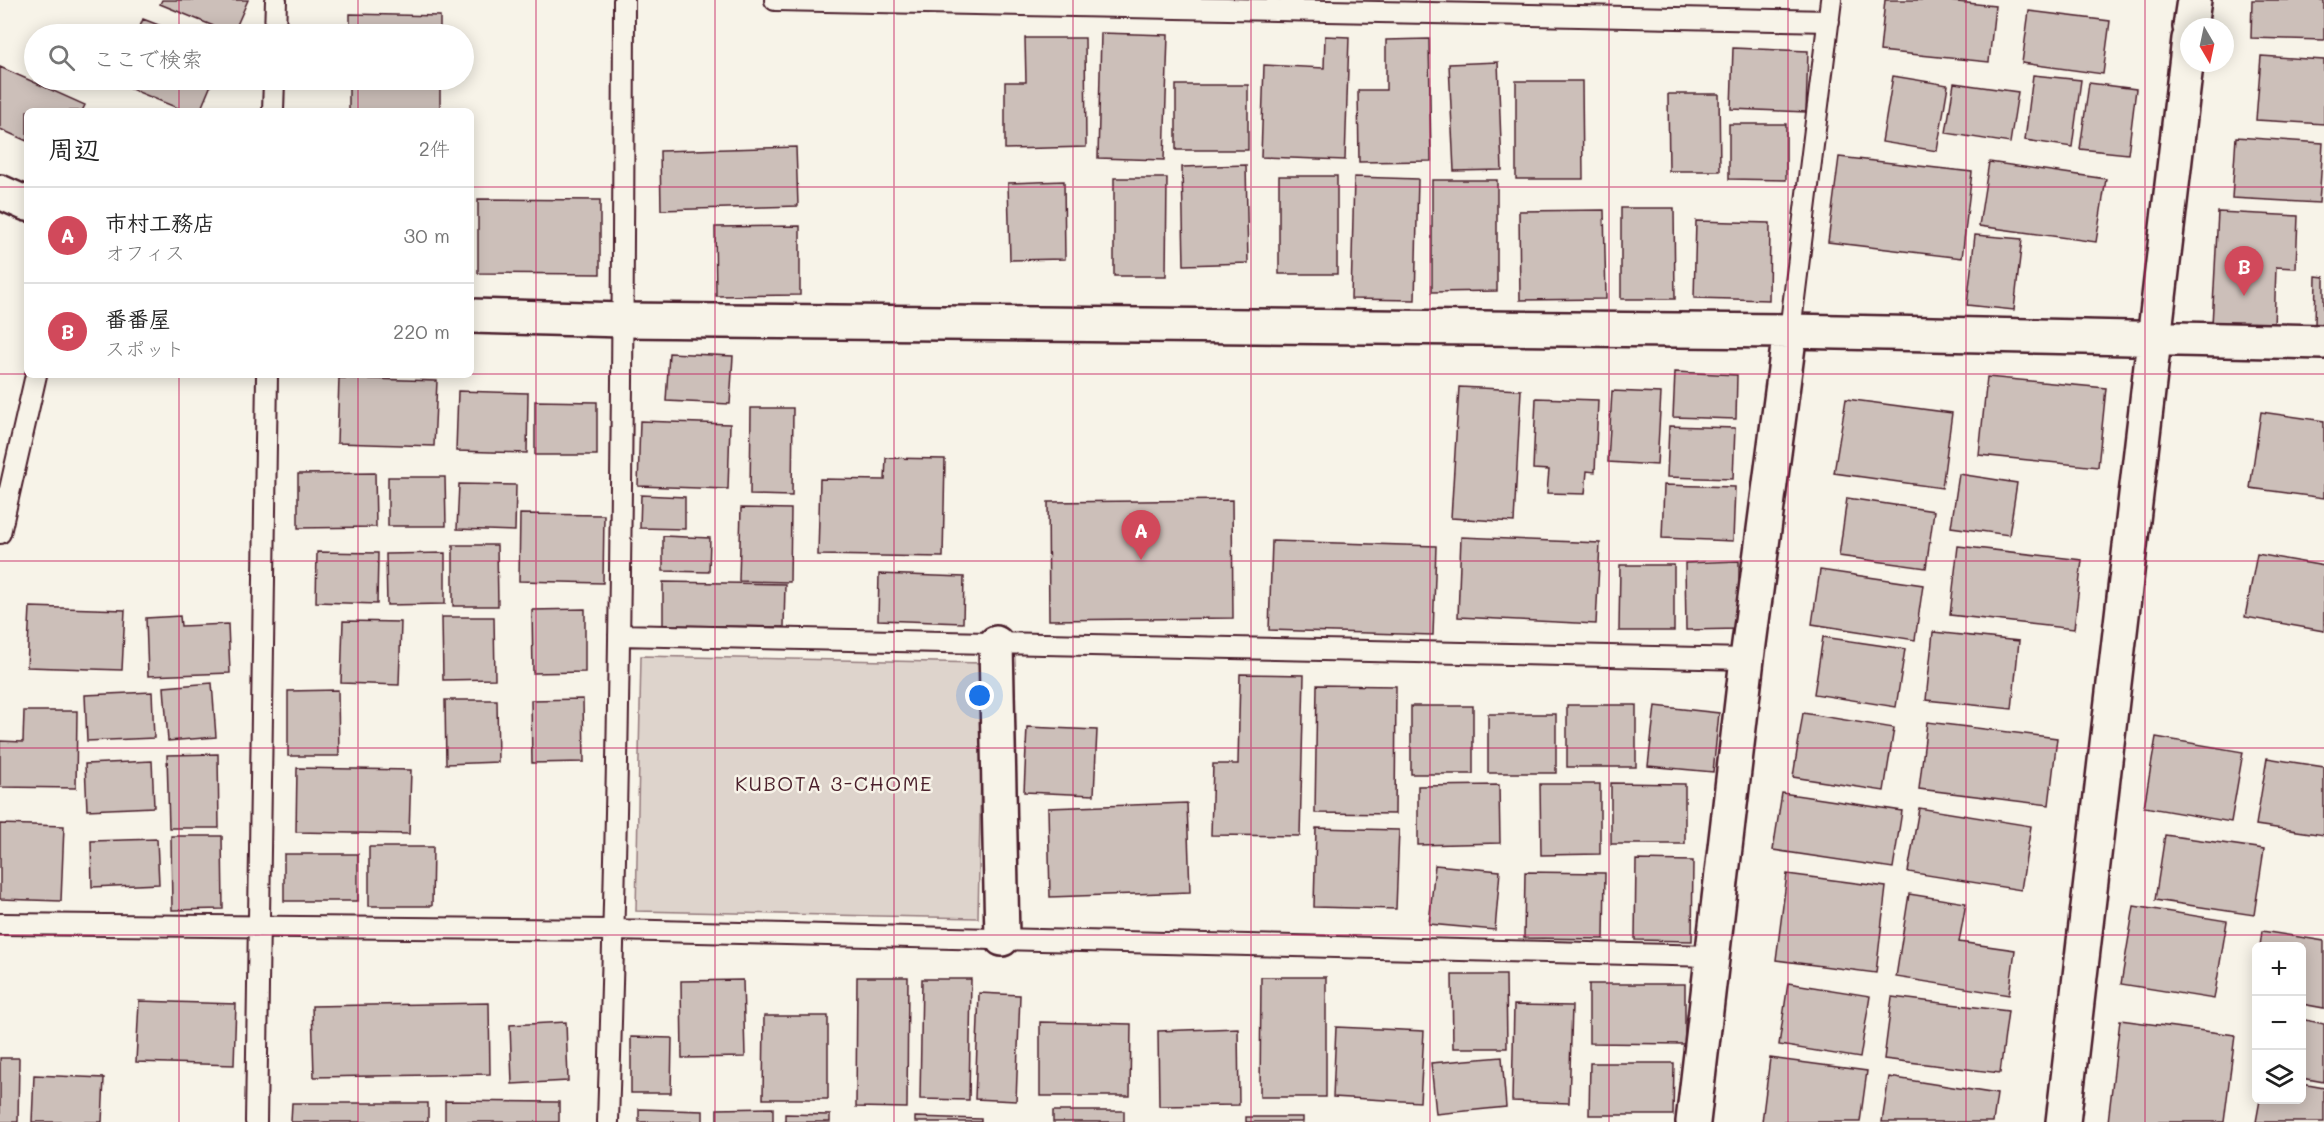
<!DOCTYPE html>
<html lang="ja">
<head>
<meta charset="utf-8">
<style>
  :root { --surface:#fff; --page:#f6f6f6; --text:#222; --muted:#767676; --line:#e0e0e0; --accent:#d1495b }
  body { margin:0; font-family:Mali,"Klee One",sans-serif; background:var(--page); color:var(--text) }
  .controls { position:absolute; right:18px; bottom:18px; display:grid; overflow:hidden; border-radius:9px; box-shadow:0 3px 15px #0003 }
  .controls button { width:54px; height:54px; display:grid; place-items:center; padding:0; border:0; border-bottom:2px solid var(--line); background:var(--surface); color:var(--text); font:30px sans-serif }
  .compass { position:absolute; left:2180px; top:18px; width:54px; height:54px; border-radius:50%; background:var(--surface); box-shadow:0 3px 15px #0003; rotate:171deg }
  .you { position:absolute; left:980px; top:696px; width:21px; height:21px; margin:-15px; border:4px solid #fff; border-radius:50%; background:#1a73e8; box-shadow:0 0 0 9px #1a73e833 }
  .badge { display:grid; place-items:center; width:39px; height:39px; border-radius:50%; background:var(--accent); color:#fff; font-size:20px; font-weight:700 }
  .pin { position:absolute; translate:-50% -50px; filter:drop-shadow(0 2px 3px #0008) }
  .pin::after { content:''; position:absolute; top:32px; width:21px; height:18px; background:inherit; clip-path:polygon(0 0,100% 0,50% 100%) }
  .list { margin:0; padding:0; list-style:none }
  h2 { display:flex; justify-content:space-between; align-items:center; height:78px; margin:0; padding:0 24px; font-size:26px }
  h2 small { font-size:20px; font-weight:400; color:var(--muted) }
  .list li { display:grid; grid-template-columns:39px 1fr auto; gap:18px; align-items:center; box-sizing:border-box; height:96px; padding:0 24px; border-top:2px solid var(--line) }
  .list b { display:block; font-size:22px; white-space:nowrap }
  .list p { margin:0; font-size:20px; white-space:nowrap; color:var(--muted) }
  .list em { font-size:20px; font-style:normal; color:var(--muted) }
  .icon { flex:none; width:33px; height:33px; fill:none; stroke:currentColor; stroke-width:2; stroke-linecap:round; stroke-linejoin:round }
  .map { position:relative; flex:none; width:2324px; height:1122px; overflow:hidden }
  .search { position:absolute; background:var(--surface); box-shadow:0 3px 15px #0003; left:24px; top:24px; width:450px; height:66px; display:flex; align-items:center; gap:15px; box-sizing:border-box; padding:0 21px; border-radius:33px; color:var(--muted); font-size:22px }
  .panel { position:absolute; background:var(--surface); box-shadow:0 3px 15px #0003; left:24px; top:108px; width:450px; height:270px; border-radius:9px }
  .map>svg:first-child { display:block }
  .green { fill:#ded4cc; stroke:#947a7c; stroke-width:1.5 }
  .building { fill:#ccbfb9; stroke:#4a1f2b; stroke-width:1.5 }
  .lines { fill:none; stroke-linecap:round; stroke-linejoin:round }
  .service-casing { stroke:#4a1f2b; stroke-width:24 }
  .minor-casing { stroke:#4a1f2b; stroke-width:38 }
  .service { stroke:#f7f3e8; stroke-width:20 }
  .minor { stroke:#f7f3e8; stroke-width:33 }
  .grid { fill:none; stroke:#c2185b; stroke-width:1.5; stroke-opacity:0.55 }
  .labels { text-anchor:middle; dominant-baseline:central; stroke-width:5; stroke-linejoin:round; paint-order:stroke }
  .neighbourhood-label { font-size:20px; letter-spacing:1.5px; fill:#4a1f2b; stroke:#f7f3e8 }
</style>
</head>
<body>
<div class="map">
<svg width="2324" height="1122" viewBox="0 0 2324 1122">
  <rect width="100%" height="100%" fill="#f7f3e8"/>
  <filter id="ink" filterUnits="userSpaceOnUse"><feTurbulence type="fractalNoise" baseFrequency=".0167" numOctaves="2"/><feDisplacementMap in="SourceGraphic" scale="12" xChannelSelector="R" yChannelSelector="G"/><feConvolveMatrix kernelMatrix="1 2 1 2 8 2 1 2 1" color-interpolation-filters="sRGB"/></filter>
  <g filter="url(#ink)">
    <path class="green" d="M641,656L983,663L978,918L636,911Z"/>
    <path class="building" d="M162,0H248L233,34L160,4Z
      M1885,0H1939L1995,6L1989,62L1880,51Z
      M2252,0H2324V40L2251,38Z
      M2029,11L2110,21L2103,74L2022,63Z
      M350,14L440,16V34H350Z
      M143,19L182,34H137Z
      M1101,33L1168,35L1164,160L1098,158Z
      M1325,36L1349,37L1345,160L1261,157L1264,65L1324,68Z
      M1025,38H1085L1086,147L1005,149V82H1026Z
      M1429,39L1431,161L1359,162L1358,90H1386V40Z
      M1733,48L1808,51L1806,112L1731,109Z
      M2261,56L2324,60V124L2256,120Z
      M1498,62L1502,170L1454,171L1449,64Z
      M0,67L85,105L82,111H27V141L0,129Z
      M2033,75L2081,80L2072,147L2025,140Z
      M1893,76L1948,85L1937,151L1882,142Z
      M118,80H213L200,111H185L116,83Z
      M349,80H440V111H349Z
      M1516,81H1582L1583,179H1516Z
      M1954,83L2018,92L2010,143L1946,133Z
      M2089,83L2136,89L2128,154L2080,149Z
      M1176,85H1248V150H1176Z
      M1668,94H1719L1720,171H1669Z
      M1729,124H1786V180L1729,179Z
      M2236,137L2323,143L2319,203L2232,198Z
      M796,147L798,206L661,210L660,151Z
      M1839,157L1972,172L1962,258L1828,242Z
      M1989,162L2106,179L2096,242L1979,226Z
      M1246,165L1248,263L1184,265L1182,167Z
      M1279,176H1337V274H1279Z
      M1354,177L1418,179L1415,300L1351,299Z
      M1114,178H1167L1166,276H1114Z
      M1432,180H1497V291L1432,292Z
      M1064,181L1065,259L1010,260L1008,183Z
      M478,199L600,200V274L478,273Z
      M1621,208H1674L1675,299H1621Z
      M1604,210L1606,299L1520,300L1519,211Z
      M2218,212L2298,216L2296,268L2276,267L2274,328L2212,325Z
      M1696,221L1770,223L1769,300L1694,298Z
      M800,226V295L716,296L715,227Z
      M1975,235L2022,239L2014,310L1967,305Z
      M2316,276L2324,277V326H2315Z
      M669,353L733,356L730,404L666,401Z
      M1675,372L1737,375L1736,419L1673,417Z
      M1987,377L2106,388L2098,467L1979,455Z
      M339,378L437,381L434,446L337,443Z
      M1459,387L1521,390L1514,522L1451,518Z
      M458,391L528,393L527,453L456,451Z
      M1612,391L1661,393L1657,465L1608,462Z
      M1536,398L1598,400L1595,472L1587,471L1585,494L1547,493L1549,470L1533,469Z
      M1846,399L1952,413L1942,488L1834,473Z
      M535,401L597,402V455H535Z
      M751,408H793L792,496L750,495Z
      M2261,412L2324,421V498L2250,488Z
      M640,421L730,424L728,489L638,486Z
      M1669,426L1735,428L1733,479L1667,477Z
      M886,458L945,459L943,557L818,555L820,479L885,480Z
      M375,473L376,527L298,528V474Z
      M1959,474L2017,483L2009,535L1951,527Z
      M388,477H445L446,526H388Z
      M459,484L516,485L515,531L457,529Z
      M1664,485L1735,487L1733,541L1662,538Z
      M641,495L685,497V529L640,528Z
      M1847,498L1934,511L1926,568L1839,556Z
      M1232,500L1233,618L1049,620L1048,502Z
      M741,508L791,509L790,582L739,581Z
      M520,514L604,515L603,583L519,581Z
      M663,536L710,538L709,572L663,571Z
      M1461,537L1600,543L1596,624L1458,617Z
      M1272,541L1436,546L1433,635L1269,630Z
      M453,545H497L498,606H453Z
      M1958,546L2082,560L2074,629L1950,615Z
      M317,552L378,553L377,604L316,602Z
      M445,553V604L387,605L386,554Z
      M2257,554L2324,566V631L2245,617Z
      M1739,561V629L1686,630L1685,563Z
      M1620,565H1674V631H1619Z
      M1820,570L1923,585L1915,640L1812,624Z
      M879,574L964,577L963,623L878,620Z
      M663,582L785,584L784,627L663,625Z
      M30,607L125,610L122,670L27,667Z
      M585,609V672L533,673L532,610Z
      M180,616L181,626L228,624L230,673L148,676L146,618Z
      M442,617H494L495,679L443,680Z
      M343,621L401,622L399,685L341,683Z
      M1933,632L2019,641L2012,709L1926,700Z
      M1823,637L1905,649L1896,707L1814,694Z
      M1240,674L1304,675L1300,836L1211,835L1213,764H1238Z
      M212,683L216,737L168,741L164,687Z
      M1317,685L1396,686L1395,814L1315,813Z
      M338,690L339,756H288V691Z
      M152,692L154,738L87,741L85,695Z
      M583,699L584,762L532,763L531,700Z
      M445,700H497L498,762L446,764Z
      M1567,705H1636V767H1567Z
      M1411,706H1473V774H1411Z
      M1655,706L1719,713L1713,772L1648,766Z
      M24,711H77L76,788L0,787V741L23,742Z
      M1803,713L1894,728L1884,791L1793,777Z
      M1488,714H1556V773H1488Z
      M1927,722L2057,738L2049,805L1919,789Z
      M1027,727L1097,730L1094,795L1024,792Z
      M2156,737L2243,752L2231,822L2144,807Z
      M218,754L219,828H169L167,755Z
      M2267,758L2324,767V835L2256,825Z
      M152,761L154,807L87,810L85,764Z
      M297,768L411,770L409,834L296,832Z
      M1611,783L1685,784V844H1611Z
      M1540,784H1600V854L1541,855Z
      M1499,785L1500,843L1418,845V786Z
      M1782,793L1902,811L1893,868L1773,850Z
      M1187,803L1190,892L1050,897L1048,808Z
      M1919,808L2031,826L2021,890L1908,872Z
      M0,824L64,826L61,901L0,899Z
      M1316,828L1399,830L1396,909L1314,907Z
      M2165,835L2264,849L2254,915L2155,900Z
      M171,836H222L223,909L172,910Z
      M157,839L159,884L92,887L91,841Z
      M369,847H433L432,906H369Z
      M284,854H358V901H284Z
      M1636,860L1693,861L1692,941L1635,940Z
      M1435,865L1500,871L1495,930L1429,924Z
      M1525,872L1605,873L1604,939L1524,938Z
      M1787,874L1886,887L1876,973L1776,960Z
      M1909,894L1966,903L1959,942L2015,950L2009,995L1896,977Z
      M2134,906L2227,921L2214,999L2121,984Z
      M2262,931L2324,941V1008L2302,1004V946H2260Z
      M1452,975H1506L1507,1048H1453Z
      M857,977H908L907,1108L856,1107Z
      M1261,977H1326V1097H1260Z
      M922,979H971L969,1100L920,1099Z
      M743,980L745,1057L682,1058L681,981Z
      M1788,983L1870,996L1860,1058L1779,1045Z
      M1589,984H1685V1044L1589,1043Z
      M979,993L1020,995L1016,1101L975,1099Z
      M1892,997L2008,1011L2000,1073L1884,1059Z
      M139,1001L236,1004L234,1065L136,1062Z
      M489,1003L490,1074L314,1077L312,1006Z
      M1514,1005L1572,1006L1569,1103L1512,1101Z
      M764,1016H828V1099H763Z
      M2302,1019L2324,1024V1082L2302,1078Z
      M2120,1020L2235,1035L2224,1122H2108Z
      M566,1022L568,1081L512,1084L510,1025Z
      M1040,1022L1131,1024L1130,1096H1040Z
      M1336,1027L1424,1031L1420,1102L1333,1097Z
      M1238,1028L1239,1105L1159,1106L1158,1031Z
      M631,1037L672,1038L671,1093H631Z
      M1502,1057L1506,1107L1436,1114L1431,1063Z
      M0,1058H19L18,1122H0Z
      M1770,1058L1867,1071L1860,1122H1762Z
      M1590,1063H1674L1673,1115H1589Z
      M34,1075L104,1078L102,1122H32Z
      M1889,1077L1997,1094L1993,1122H1882Z
      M2302,1084L2324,1088V1122H2256L2260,1100H2302Z
      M445,1101L559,1102V1122H445Z
      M292,1103H428V1122H291Z
      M773,1108V1122H717V1109Z
      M639,1109L703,1111V1122H639Z
      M1053,1111H1124V1122H1053Z
      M785,1114L830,1115V1122H785Z
      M915,1117L981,1119V1122H915Z
      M1246,1117H1303V1122H1246Z"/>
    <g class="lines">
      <defs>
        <path id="service" d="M775,0L1829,21
          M275,34L276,0
          M273,111L274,80
          M1790,331L1831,0
          M0,533L36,375
          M619,635L1747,659
          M0,924L614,930L1713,956
          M256,1122L267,375
          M608,1122C620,748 623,374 624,0"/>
        <path id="minor" d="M2190,27L2194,0
          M0,192L27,204
          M471,316L623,320L1790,331L2324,342
          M996,643L1002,939
          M1693,1122L1747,659L1790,331
          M2063,1122L2189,39"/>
      </defs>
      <use href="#service" class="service-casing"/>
      <use href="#minor" class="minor-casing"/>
      <use href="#service" class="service"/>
      <use href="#minor" class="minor"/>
    </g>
  </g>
  <path class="grid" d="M179,0V34M358,0V34M536,0V1122M715,0V1122M894,0V1122M1073,0V1122M1251,0V1122M1430,0V1122M1609,0V1122M1788,0V1122M1966,0V1122M2145,0V1122M179,80V111M358,80V111M0,187H27M471,187H2324M0,374H27M471,374H2324M179,375V1122M358,375V1122M0,561H2324M0,748H2324M0,935H2324"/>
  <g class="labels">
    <g class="neighbourhood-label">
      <text x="834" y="783">KUBOTA 3-CHOME</text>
    </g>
  </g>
</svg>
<div class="controls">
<button>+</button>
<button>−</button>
<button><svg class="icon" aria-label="layers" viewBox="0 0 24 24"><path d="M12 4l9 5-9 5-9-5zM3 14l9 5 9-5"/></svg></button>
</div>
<svg class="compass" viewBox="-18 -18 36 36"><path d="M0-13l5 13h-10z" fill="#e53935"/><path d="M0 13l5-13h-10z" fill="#767676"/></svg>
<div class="you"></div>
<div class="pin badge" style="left:1141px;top:560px">A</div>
<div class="pin badge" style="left:2244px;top:296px">B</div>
<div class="search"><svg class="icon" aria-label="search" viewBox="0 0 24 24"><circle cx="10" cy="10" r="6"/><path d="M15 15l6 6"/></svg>ここで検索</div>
<section class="panel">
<h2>周辺<small>2件</small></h2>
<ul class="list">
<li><span class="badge">A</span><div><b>市村工務店</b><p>オフィス</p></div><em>30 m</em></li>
<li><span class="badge">B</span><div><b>番番屋</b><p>スポット</p></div><em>220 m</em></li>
</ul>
</section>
</div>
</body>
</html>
